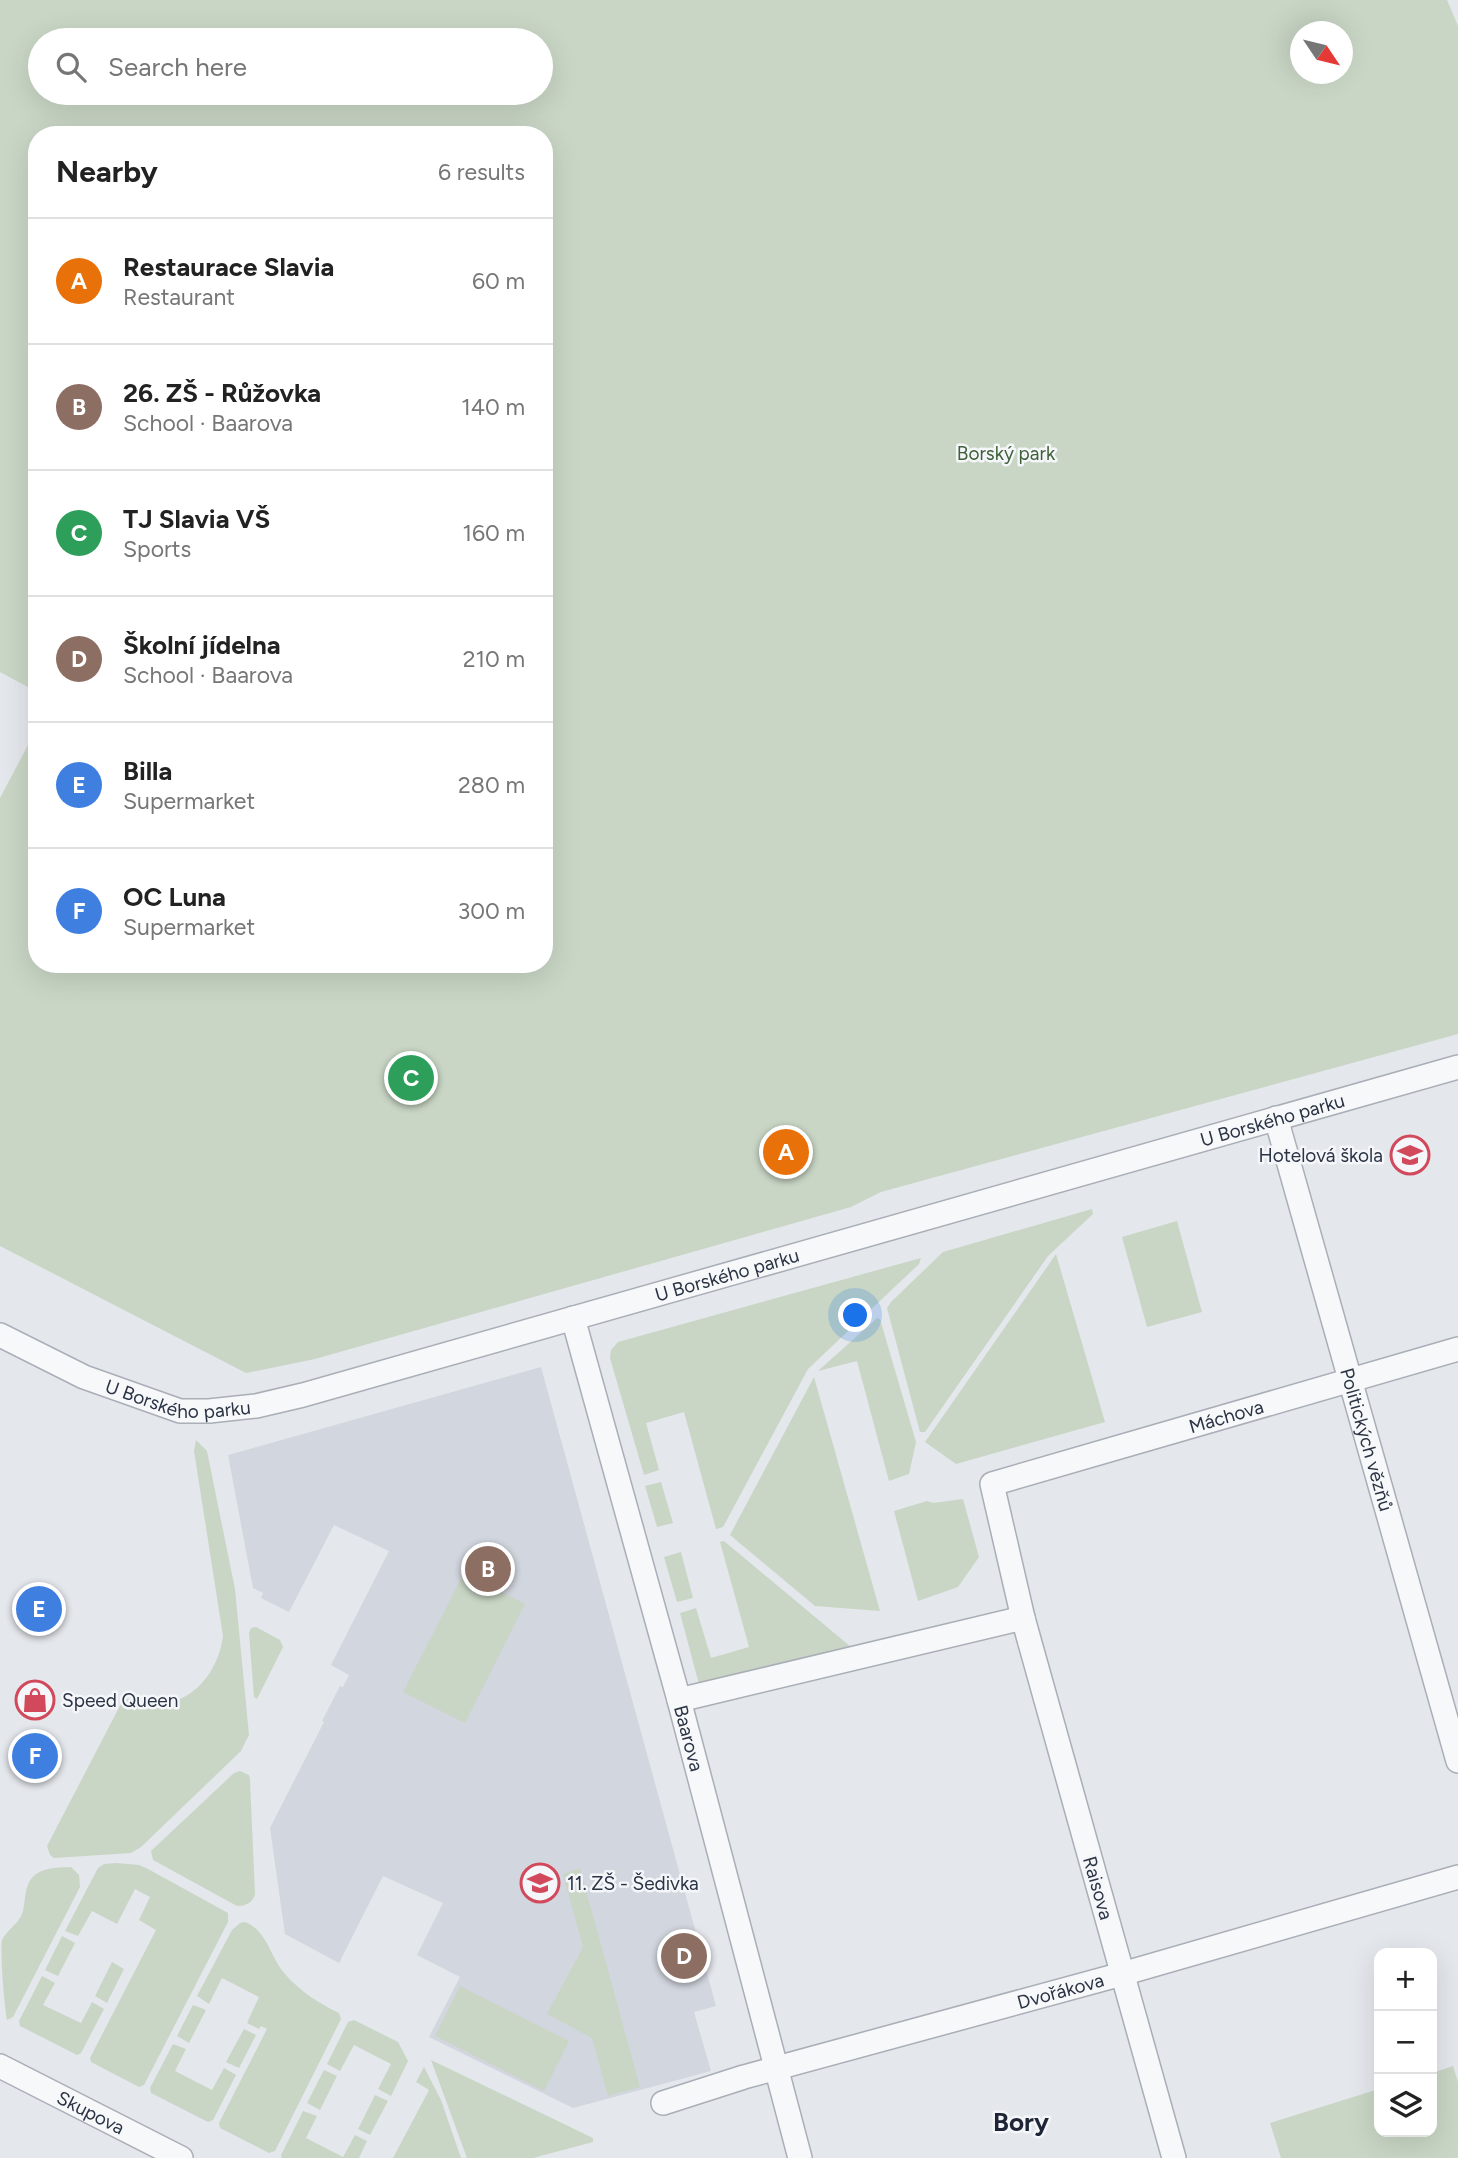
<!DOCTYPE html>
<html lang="en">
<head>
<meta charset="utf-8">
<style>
  :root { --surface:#fff; --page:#f6f6f6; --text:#222; --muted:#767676; --line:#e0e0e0; --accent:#d1495b }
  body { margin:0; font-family:Figtree,sans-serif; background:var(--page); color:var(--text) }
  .controls { position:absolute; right:21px; bottom:21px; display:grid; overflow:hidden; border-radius:14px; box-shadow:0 7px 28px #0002 }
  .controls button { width:63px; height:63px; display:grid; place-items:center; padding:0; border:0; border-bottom:2px solid var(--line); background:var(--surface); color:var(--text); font:35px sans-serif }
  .compass { position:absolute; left:1290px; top:21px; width:63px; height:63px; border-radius:50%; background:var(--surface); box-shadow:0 7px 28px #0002; rotate:125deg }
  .you { position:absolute; left:856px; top:1316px; width:24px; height:24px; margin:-18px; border:5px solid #fff; border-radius:50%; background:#1a73e8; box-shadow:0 0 0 10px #1a73e833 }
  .badge { display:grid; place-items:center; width:46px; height:46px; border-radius:50%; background:var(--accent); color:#fff; font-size:23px; font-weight:700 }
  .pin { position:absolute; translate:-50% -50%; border:4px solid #fff; box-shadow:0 2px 7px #0006 }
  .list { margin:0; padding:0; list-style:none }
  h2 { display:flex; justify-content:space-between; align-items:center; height:91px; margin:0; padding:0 28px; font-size:30px }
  h2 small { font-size:23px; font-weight:400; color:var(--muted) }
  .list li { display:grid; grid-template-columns:46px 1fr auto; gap:21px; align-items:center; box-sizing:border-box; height:126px; padding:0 28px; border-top:2px solid var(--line) }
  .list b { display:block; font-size:26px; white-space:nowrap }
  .list p { margin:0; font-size:23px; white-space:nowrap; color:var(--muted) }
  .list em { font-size:23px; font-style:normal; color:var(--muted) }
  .icon { flex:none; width:38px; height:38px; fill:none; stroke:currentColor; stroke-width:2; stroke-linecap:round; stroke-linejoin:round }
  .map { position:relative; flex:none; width:1458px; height:2158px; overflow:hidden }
  .search { position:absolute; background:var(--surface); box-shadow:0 7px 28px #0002; left:28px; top:28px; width:525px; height:77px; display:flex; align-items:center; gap:18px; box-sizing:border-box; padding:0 24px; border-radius:38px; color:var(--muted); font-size:26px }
  .panel { position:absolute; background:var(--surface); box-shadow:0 7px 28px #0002; left:28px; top:126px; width:525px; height:847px; border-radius:28px }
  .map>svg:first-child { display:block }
  .built { fill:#d2d6de }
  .green { fill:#c9d6c5; fill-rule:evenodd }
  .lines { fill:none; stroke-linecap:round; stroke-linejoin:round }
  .street-casing { stroke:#a9aeb7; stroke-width:26 }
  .street { stroke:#f7f8fa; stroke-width:23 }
  .labels { text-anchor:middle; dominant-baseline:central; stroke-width:5; stroke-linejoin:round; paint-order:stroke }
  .park-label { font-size:19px; fill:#3f6138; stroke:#f4f6f9 }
  .street-label { font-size:19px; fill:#2b3445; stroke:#f4f6f9 }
  .poi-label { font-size:19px; fill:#2b3445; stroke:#f4f6f9; text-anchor:start }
  .district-label { font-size:26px; font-weight:bold; fill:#1d2536; stroke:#f4f6f9 }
</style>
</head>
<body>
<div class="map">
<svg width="1458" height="2158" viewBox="0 0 1458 2158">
  <rect width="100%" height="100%" fill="#e4e7ec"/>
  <path class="built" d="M541,1367L716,2006L694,2012L711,2071L573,2108L429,2037L460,1977L417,1955L443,1903L383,1876L339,1963L285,1934L270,1828L324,1722L322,1721L340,1686L343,1687L349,1675L331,1665L389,1551L334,1525L289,1612L261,1598L263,1593L253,1588L228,1455Z"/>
  <path class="green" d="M0,0H1447L1458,26V1034L881,1192L851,1207L315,1359L246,1373L0,1246V798L37,728V964H544V135H37V692L0,672ZM1300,32H1342V74H1300ZM40,40H541V93H40Z
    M1092,1209L1093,1214L1048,1256L925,1432H920L887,1308L891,1302L943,1252Z
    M1177,1221L1202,1312L1147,1327L1122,1237Z
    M1056,1254L1105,1422L956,1464L925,1442Z
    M921,1258L919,1264L808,1369L723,1527L716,1529L684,1412L646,1423L659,1470L644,1475L610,1358L611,1350L618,1342Z
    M877,1318L880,1319L916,1442L909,1474L889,1481L857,1361L818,1371Z
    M814,1377L880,1611L815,1606L730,1535Z
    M196,1440L207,1451L235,1589L249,1735L241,1751L141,1847L131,1853L54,1858L50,1855L47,1846L124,1698C132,1701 141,1705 150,1705C191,1706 218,1674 223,1636L194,1451Z
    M661,1482L673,1523L657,1527L645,1486Z
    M963,1499L979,1557L958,1587L918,1601L894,1511L927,1501L933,1503Z
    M724,1541L851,1647L700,1688L680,1613L696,1608L711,1658L749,1647L720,1542Z
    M681,1552L693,1598L677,1602L664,1557Z
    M464,1573L525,1604L465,1723L403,1692Z
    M256,1627L280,1640L283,1647L257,1699L254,1697L249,1633L251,1628Z
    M240,1771L249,1775L250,1780L255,1894C253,1903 245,1906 237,1906L153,1860L151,1851L234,1773Z
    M116,1863L139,1865L148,1869L228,1913V1922L144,2085L139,2087L91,2062L90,2058L156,1930L139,1920L150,1897L135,1889L117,1924L92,1911L78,1936L65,1931L98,1868L104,1864Z
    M71,1867L79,1875L80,1887L13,2017L7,2020C4,2003 0,1953 2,1940C7,1930 18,1924 22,1914C25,1906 24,1896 27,1888C33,1867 53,1868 71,1867Z
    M580,1868L640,2087L608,2096L592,2038L547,2014L583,1947L563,1874Z
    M245,1922C267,1930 270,1957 285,1974C300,1991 318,2003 339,2013L341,2019L275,2151L269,2153L220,2128L219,2123L267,2029L261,2026L259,2029L247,2023L259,1997L222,1978L209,2004L197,1996L232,1930L240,1923Z
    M62,1936L75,1943L58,1976L45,1970Z
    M112,1962L124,1969L107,2003L95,1996Z
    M42,1976L55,1983L43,2005L81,2023L92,2002L104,2009L81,2053L77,2055L20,2026L19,2021Z
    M460,1986L569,2041L544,2091L435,2036Z
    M193,2005L206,2010L189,2043L177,2036Z
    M354,2020L398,2042L408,2061L391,2096L378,2089L391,2064L354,2045L340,2071L327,2064L348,2022Z
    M244,2029L256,2035L239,2068L226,2062Z
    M173,2044L186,2049L175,2071L212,2090L224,2068L236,2075L213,2120L208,2122L151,2093L150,2088Z
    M431,2060L593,2138V2142L533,2158H467Z
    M1453,2066L1458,2082V2158H1281L1270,2123L1379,2089V2132H1432V2073Z
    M424,2067L441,2100L461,2158H393L429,2090L416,2082Z
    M324,2070L337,2076L320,2110L307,2103Z
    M375,2095L388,2101L370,2135L358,2129Z
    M303,2111L317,2116L306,2138L343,2157L355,2135L367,2141L359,2158H282L281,2155Z"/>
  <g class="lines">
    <defs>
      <g id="street">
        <path id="s1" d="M1276,1118L1458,1761"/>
        <path id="s2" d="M573,1318L679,1700L800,2158"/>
        <path id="s3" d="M0,1335L84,1377L180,1411H209L256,1406L303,1395L1458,1067"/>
        <path d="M679,1700L1023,1618"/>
        <path id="s4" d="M0,2066L181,2158"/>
        <path id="s5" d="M663,2103L744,2077L1122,1974L1458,1877"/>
        <path id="s6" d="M1174,2158L1023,1618L992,1484L1458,1349"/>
      </g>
    </defs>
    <use href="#street" class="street-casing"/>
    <use href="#street" class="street"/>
  </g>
  <defs>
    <symbol id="school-ring" viewBox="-11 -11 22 22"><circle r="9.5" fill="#f4f6f9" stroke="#d1495b" stroke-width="1.5"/><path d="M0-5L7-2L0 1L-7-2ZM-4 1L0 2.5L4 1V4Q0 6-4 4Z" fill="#d1495b"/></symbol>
    <symbol id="shop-ring" viewBox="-11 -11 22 22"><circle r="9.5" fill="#f4f6f9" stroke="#d1495b" stroke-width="1.5"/><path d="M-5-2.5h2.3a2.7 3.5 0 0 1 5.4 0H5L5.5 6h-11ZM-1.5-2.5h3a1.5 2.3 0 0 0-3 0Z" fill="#d1495b"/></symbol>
  </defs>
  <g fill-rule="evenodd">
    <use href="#school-ring" x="1388" y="1133" width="44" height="44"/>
    <use href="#shop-ring" x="13" y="1678" width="44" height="44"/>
    <use href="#school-ring" x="518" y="1861" width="44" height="44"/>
  </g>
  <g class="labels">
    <g class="park-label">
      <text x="1006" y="453">Borský park</text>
    </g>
    <g class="street-label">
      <text stroke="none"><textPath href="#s3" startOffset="1328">U Borského parku</textPath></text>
      <text stroke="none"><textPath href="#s3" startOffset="761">U Borského parku</textPath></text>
      <text stroke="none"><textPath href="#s3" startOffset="192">U Borského parku</textPath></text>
      <text stroke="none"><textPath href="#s6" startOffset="942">Máchova</textPath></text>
      <text stroke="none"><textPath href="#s1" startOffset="334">Politických vězňů</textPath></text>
      <text stroke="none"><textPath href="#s2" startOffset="436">Baarova</textPath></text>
      <text transform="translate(1098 1888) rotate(74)">Raisova</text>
      <text stroke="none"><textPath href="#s5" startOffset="413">Dvořákova</textPath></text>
      <text stroke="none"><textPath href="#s4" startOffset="102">Skupova</textPath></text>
    </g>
    <g class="poi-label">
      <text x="1383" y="1155" text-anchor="end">Hotelová škola</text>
      <text x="62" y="1700">Speed Queen</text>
      <text x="567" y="1883">11. ZŠ - Šedivka</text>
    </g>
    <g class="district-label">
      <text x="1021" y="2122">Bory</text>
    </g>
  </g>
</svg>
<div class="controls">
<button>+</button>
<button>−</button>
<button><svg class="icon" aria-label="layers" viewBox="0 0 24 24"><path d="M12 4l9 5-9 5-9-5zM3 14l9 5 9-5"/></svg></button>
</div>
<svg class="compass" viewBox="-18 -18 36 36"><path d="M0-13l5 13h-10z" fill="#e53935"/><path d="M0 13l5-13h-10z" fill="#767676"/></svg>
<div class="you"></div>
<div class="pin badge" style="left:786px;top:1152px;background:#e8710a">A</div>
<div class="pin badge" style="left:488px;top:1569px;background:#8d6e63">B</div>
<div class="pin badge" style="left:411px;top:1078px;background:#2e9e5b">C</div>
<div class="pin badge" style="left:684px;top:1956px;background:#8d6e63">D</div>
<div class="pin badge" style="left:39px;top:1609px;background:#3f7fe0">E</div>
<div class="pin badge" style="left:35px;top:1756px;background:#3f7fe0">F</div>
<div class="search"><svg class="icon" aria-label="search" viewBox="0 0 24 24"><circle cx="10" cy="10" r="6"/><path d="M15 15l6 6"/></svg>Search here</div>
<section class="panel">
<h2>Nearby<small>6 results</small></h2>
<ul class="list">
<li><span class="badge" style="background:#e8710a">A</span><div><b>Restaurace Slavia</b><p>Restaurant</p></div><em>60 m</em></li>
<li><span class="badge" style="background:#8d6e63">B</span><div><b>26. ZŠ - Růžovka</b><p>School · Baarova</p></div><em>140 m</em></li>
<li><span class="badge" style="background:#2e9e5b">C</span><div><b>TJ Slavia VŠ</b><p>Sports</p></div><em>160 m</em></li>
<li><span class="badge" style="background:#8d6e63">D</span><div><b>Školní jídelna</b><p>School · Baarova</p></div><em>210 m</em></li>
<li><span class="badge" style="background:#3f7fe0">E</span><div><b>Billa</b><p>Supermarket</p></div><em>280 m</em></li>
<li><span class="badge" style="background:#3f7fe0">F</span><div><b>OC Luna</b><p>Supermarket</p></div><em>300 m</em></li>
</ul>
</section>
</div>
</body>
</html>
